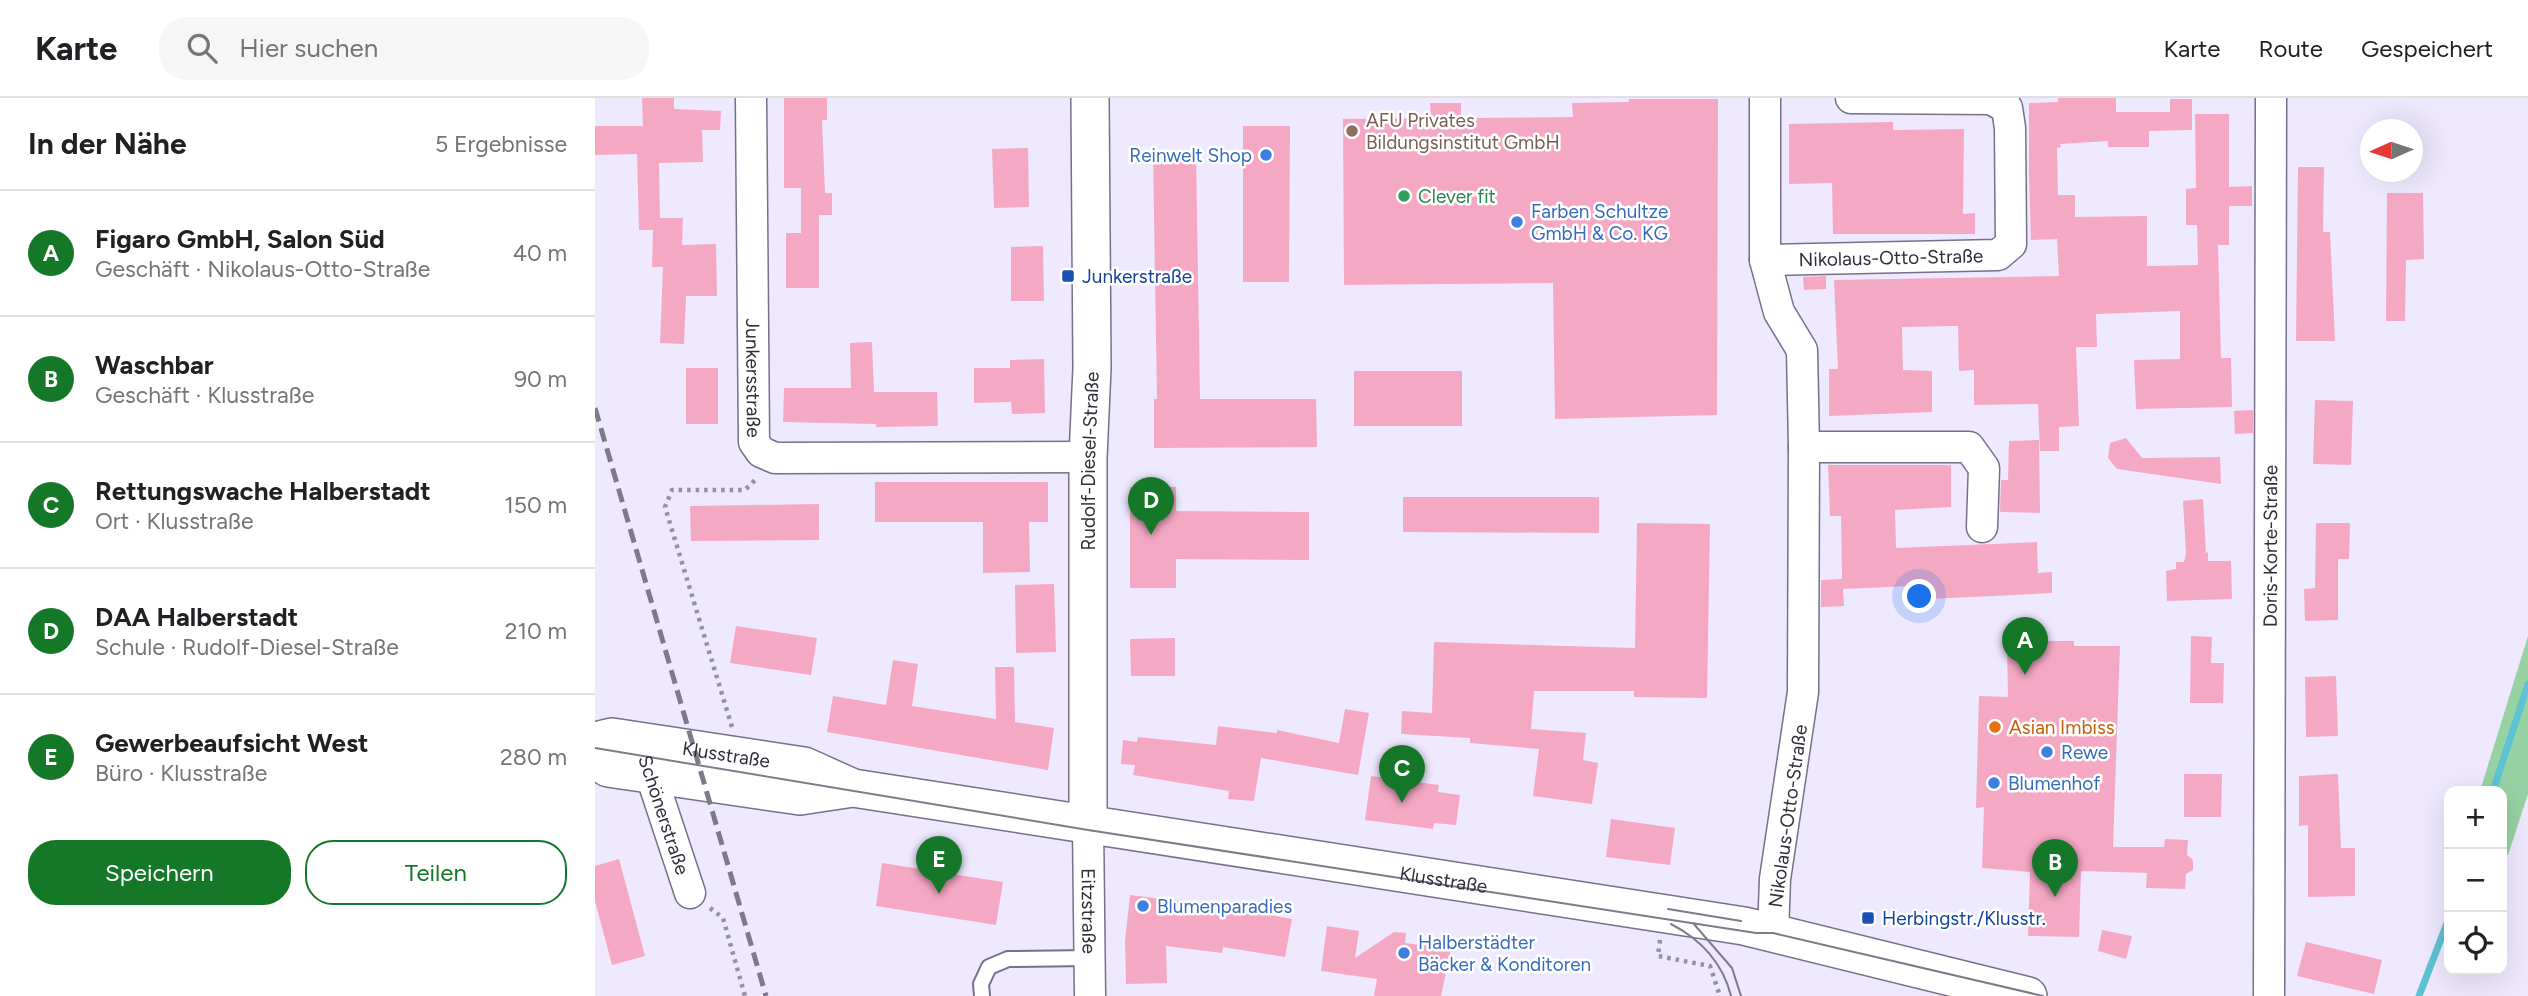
<!DOCTYPE html>
<html lang="de">
<head>
<meta charset="utf-8">
<style>
  :root { --surface:#fff; --page:#f6f6f6; --text:#202124; --muted:#757577; --line:#e0e0e0; --accent:#157829 }
  body { margin:0; font-family:Figtree,sans-serif; background:var(--page); color:var(--text) }
  .controls { position:absolute; right:21px; bottom:21px; display:grid; overflow:hidden; border-radius:14px; box-shadow:0 7px 28px #0002 }
  .controls button { width:63px; height:63px; display:grid; place-items:center; padding:0; border:0; border-bottom:2px solid var(--line); background:var(--surface); color:var(--text); font:35px sans-serif }
  .compass { position:absolute; left:1765px; top:21px; width:63px; height:63px; border-radius:50%; background:var(--surface); box-shadow:0 7px 28px #0002; rotate:267deg }
  .you { position:absolute; left:1325px; top:499px; width:24px; height:24px; margin:-18px; border:5px solid #fff; border-radius:50%; background:#1a73e8; box-shadow:0 0 0 10px #1a73e833 }
  .badge { display:grid; place-items:center; width:46px; height:46px; border-radius:50%; background:var(--accent); color:#fff; font-size:23px; font-weight:700 }
  .pin { position:absolute; translate:-50% -58px; filter:drop-shadow(0 2px 4px #0008) }
  .pin::after { content:''; position:absolute; top:37px; width:24px; height:21px; background:inherit; clip-path:polygon(0 0,100% 0,50% 100%) }
  .list { margin:0; padding:0; list-style:none }
  h2 { display:flex; justify-content:space-between; align-items:center; height:91px; margin:0; padding:0 28px; font-size:30px }
  h2 small { font-size:23px; font-weight:400; color:var(--muted) }
  .list li { display:grid; grid-template-columns:46px 1fr auto; gap:21px; align-items:center; box-sizing:border-box; height:126px; padding:0 28px; border-top:2px solid var(--line) }
  .list b { display:block; font-size:26px; white-space:nowrap }
  .list p { margin:0; font-size:23px; white-space:nowrap; color:var(--muted) }
  .list em { font-size:23px; font-style:normal; color:var(--muted) }
  .actions { display:flex; gap:14px; padding:21px 28px }
  .actions a { flex:1; padding:16px 0; border:2px solid var(--accent); border-radius:28px; text-align:center; font-size:24px; color:var(--accent) }
  .actions .main { background:var(--accent); color:#fff }
  .icon { flex:none; width:38px; height:38px; fill:none; stroke:currentColor; stroke-width:2; stroke-linecap:round; stroke-linejoin:round }
  .map { position:relative; flex:none; width:1933px; height:898px; overflow:hidden }
  header { display:flex; align-items:center; gap:42px; box-sizing:border-box; height:98px; padding:0 35px; background:var(--surface); border-bottom:2px solid var(--line) }
  header strong { font-size:33px }
  nav { display:flex; gap:38px; margin-inline-start:auto; font-size:24px }
  .search { width:490px; height:63px; background:var(--page); display:flex; align-items:center; gap:18px; box-sizing:border-box; padding:0 24px; border-radius:28px; color:var(--muted); font-size:26px }
  main { display:flex }
  aside { flex:1; background:var(--surface) }
  .map>svg:first-child { display:block }
  .green { fill:#97d2a4 }
  .lines { fill:none; stroke-linecap:round; stroke-linejoin:round }
  .stream { stroke:#5ec2d2; stroke-width:7 }
  .building { fill:#f5a8c4 }
  .service-casing { stroke:#777088; stroke-width:18 }
  .minor-casing { stroke:#777088; stroke-width:33 }
  .tertiary-casing { stroke:#777088; stroke-width:40 }
  .path { stroke:#9591a2; stroke-width:4.5; stroke-dasharray:3.5 5; stroke-linecap:butt }
  .service { stroke:#fff; stroke-width:14 }
  .minor { stroke:#fff; stroke-width:30 }
  .tertiary { stroke:#fff; stroke-width:37 }
  .tram { stroke:#7e7a89; stroke-width:2 }
  .rail { stroke:#7e7a89; stroke-width:5; stroke-dasharray:14 7; stroke-linecap:butt }
  .education-dot { fill:#8d6e63; stroke:#fff; stroke-width:2.5 }
  .shop-dot { fill:#3f7fe0; stroke:#fff; stroke-width:2.5 }
  .leisure-dot { fill:#2e9e5b; stroke:#fff; stroke-width:2.5 }
  .transit-dot { fill:#1a4fb4; stroke:#fff; stroke-width:2.5 }
  .food-dot { fill:#e8710a; stroke:#fff; stroke-width:2.5 }
  .labels { text-anchor:middle; dominant-baseline:central; stroke-width:5; stroke-linejoin:round; paint-order:stroke }
  .education-label { font-size:19px; fill:#785e54; stroke:#fff; text-anchor:start }
  .shop-label { font-size:19px; fill:#366cbe; stroke:#fff; text-anchor:start }
  .leisure-label { font-size:19px; fill:#27864d; stroke:#fff; text-anchor:start }
  .street-label { font-size:19px; fill:#312e39; stroke:#fff }
  .transit-label { font-size:19px; fill:#164399; stroke:#fff; text-anchor:start }
  .food-label { font-size:19px; fill:#c56008; stroke:#fff; text-anchor:start }
</style>
</head>
<body>
<header>
<strong>Karte</strong>
<div class="search"><svg class="icon" aria-label="search" viewBox="0 0 24 24"><circle cx="10" cy="10" r="6"/><path d="M15 15l6 6"/></svg>Hier suchen</div>
<nav><a>Karte</a><a>Route</a><a>Gespeichert</a></nav>
</header>
<main>
<aside>
<h2>In der Nähe<small>5 Ergebnisse</small></h2>
<ul class="list">
<li><span class="badge">A</span><div><b>Figaro GmbH, Salon Süd</b><p>Geschäft · Nikolaus-Otto-Straße</p></div><em>40 m</em></li>
<li><span class="badge">B</span><div><b>Waschbar</b><p>Geschäft · Klusstraße</p></div><em>90 m</em></li>
<li><span class="badge">C</span><div><b>Rettungswache Halberstadt</b><p>Ort · Klusstraße</p></div><em>150 m</em></li>
<li><span class="badge">D</span><div><b>DAA Halberstadt</b><p>Schule · Rudolf-Diesel-Straße</p></div><em>210 m</em></li>
<li><span class="badge">E</span><div><b>Gewerbeaufsicht West</b><p>Büro · Klusstraße</p></div><em>280 m</em></li>
</ul>
<div class="actions"><a class="main">Speichern</a><a>Teilen</a></div>
</aside>
<div class="map">
<svg width="1933" height="898" viewBox="0 0 1933 898">
  <rect width="100%" height="100%" fill="#efe9ff"/>
  <path class="green" d="M1933,538V696L1913,757L1907,754V693H1885Z"/>
  <g class="lines">
    <path class="stream" d="M1898,693L1933,586
      M1824,898L1854,820"/>
  </g>
  <path class="building" d="M47,0H79V11L126,13L125,32H107L108,64L64,65L65,120H88L87,147L121,146L122,198H91L89,246L65,245L68,169H57L58,132H44L42,56L0,57V28H48Z
    M189,0H232V22H227L230,95H237V117H224V190H191V135H206V90H189Z
    M1463,0H1521V14H1575V1H1597V32L1554,33V49H1513V43L1465,46L1466,49L1462,50L1463,97H1480V119L1552,118V168L1603,167L1602,127H1591V91L1601,90L1600,16H1634V89L1657,88V108H1634V147H1623L1626,260H1636L1637,309L1541,311L1539,262L1585,261V213L1501,216L1502,249H1481L1484,328L1464,329V353H1445L1443,306L1379,307V272L1364,273L1363,228L1307,229L1308,272L1337,273V314L1234,318V271H1243L1239,182L1464,178L1462,141L1436,142L1434,79V5L1463,4Z
    M1034,1H1123L1122,317L960,321L958,185L749,187L748,21L836,20L835,5H866V20L978,19L977,5L1034,4Z
    M1298,24V32L1369,31L1368,116L1380,115V136H1238L1237,85L1194,86V26Z
    M648,28H695L694,184H648Z
    M433,50L434,109L399,110L397,51Z
    M558,54H601L605,301H721L722,349L559,350V301H562Z
    M1703,69H1729L1728,134H1735L1740,243H1701Z
    M1792,95H1828L1829,161L1811,162L1810,223H1791Z
    M448,148L449,203H416V149Z
    M1231,178V191L1209,192L1208,179Z
    M277,244L279,294H342L343,328L281,329V326L188,324L189,290H256L255,245Z
    M449,261L450,315L417,316L416,304L379,305V270H415V262Z
    M91,270H123V326H91Z
    M759,273H867V328H759Z
    M1720,302L1758,303L1756,367L1718,366Z
    M1658,312V335L1640,336L1639,313Z
    M1531,340L1547,360L1625,359L1626,386L1522,371L1513,360L1515,345Z
    M1444,342L1445,415L1405,414L1406,382H1413L1414,343Z
    M1233,367H1356V409L1300,412L1301,450L1442,444L1443,475L1457,474V495L1314,502V488L1248,491L1249,508L1226,509V482L1247,481L1246,418H1235Z
    M280,384H453V424H434L435,474L388,475V424H280Z
    M535,389H581V413L714,414V462L581,461V490H535Z
    M808,399H1004V435L808,434Z
    M1608,401L1611,455L1613,454V463H1636L1637,501L1572,503L1571,473L1581,471V464H1589L1591,455L1588,403Z
    M224,406V442L96,443L95,408Z
    M1042,425L1115,426L1112,600L1039,599V593H939L936,631L991,635L988,662L1003,665L997,706L938,698L944,651L875,645V640L806,636L807,613L837,615L839,544L1040,550Z
    M1721,425H1755L1754,461H1743V522L1710,523L1709,491L1720,490Z
    M459,486L461,554L421,555L420,487Z
    M141,528L222,540L216,577L135,565Z
    M1596,538L1617,539L1616,565H1629L1628,605H1595Z
    M580,540V578H536L535,541Z
    M1451,543H1479V548H1525L1518,749H1569L1570,741L1593,742L1592,757L1598,762V772L1591,776L1590,791L1551,790L1552,775L1486,773L1484,839L1433,838L1435,774L1387,770L1389,709L1381,710L1384,598L1413,599L1412,547L1450,548Z
    M298,562L323,566L317,608L401,621L400,569H419L420,624L459,630L453,672L232,634L238,598L291,607Z
    M1741,578L1743,638L1711,639L1710,579Z
    M750,611L774,615L763,677L666,660L659,703L633,701L634,693L538,677L540,667L526,666L528,642L542,644L543,639L621,647L623,628L682,635V632L744,645Z
    M1589,676H1627L1626,719H1589Z
    M1743,676L1746,750H1760V798L1713,799V727L1704,728V678Z
    M776,678L844,687L843,694L865,697L861,727L839,725L838,731L770,722Z
    M1016,721L1080,730L1075,767L1011,759Z
    M24,761L50,858L17,867L0,803V768Z
    M287,765L408,784L401,827L281,808Z
    M535,797L633,809L697,821L690,859L628,849L627,855L571,848L572,885L531,886L530,843Z
    M732,828L764,833L760,860L799,834L811,835L810,845L856,851L846,898H779L782,881L726,873Z
    M1507,832L1537,838L1531,861L1503,853Z
    M1711,844L1787,862L1779,896L1702,878Z"/>
  <g class="lines">
    <defs>
      <path id="service" d="M387,898L386,886L394,869L413,861L494,860"/>
      <g id="minor">
        <path id="s1" d="M156,0L159,344L166,354L180,360L493,359"/>
        <path d="M1170,0V162L1184,214L1207,252L1209,349L1208,594L1180,781L1178,835"/>
        <path id="s2" d="M1170,162L1403,157L1416,146L1415,30L1412,10L1396,1L1256,0"/>
        <path d="M1209,349H1374L1389,370L1387,429"/>
        <path id="s3" d="M50,659L95,795"/>
        <path id="s4" d="M493,727L495,898"/>
        <path id="s5" d="M1674,898L1676,0"/>
      </g>
      <g id="tertiary">
        <path id="s6" d="M0,643L17,639L209,668L258,690L1149,828L1433,898"/>
        <path d="M0,660L13,670L205,698L258,690"/>
        <path id="s7" d="M493,727V359L497,270L495,0"/>
      </g>
    </defs>
    <use href="#service" class="service-casing"/>
    <use href="#minor" class="minor-casing"/>
    <use href="#tertiary" class="tertiary-casing"/>
    <path class="path" d="M137,629L70,409L77,392H150L161,381
      M115,810L128,820L150,898
      M1065,842L1063,858L1115,868L1125,898"/>
    <use href="#service" class="service"/>
    <use href="#minor" class="minor"/>
    <use href="#tertiary" class="tertiary"/>
    <path class="tram" d="M0,650L493,732L1161,835H1178L1448,898
      M1073,811L1146,823
      M1098,825L1137,870L1146,898
      M1076,826C1105,841 1128,865 1136,898"/>
    <path class="rail" d="M0,310L171,898"/>
  </g>
  <circle class="education-dot" cx="757" cy="33" r="7"/>
  <g class="shop-dot">
    <circle cx="671" cy="57" r="7"/>
    <circle cx="922" cy="124" r="7"/>
    <circle cx="1452" cy="654" r="7"/>
    <circle cx="1399" cy="685" r="7"/>
    <circle cx="548" cy="808" r="7"/>
    <circle cx="809" cy="855" r="7"/>
  </g>
  <circle class="leisure-dot" cx="809" cy="98" r="7"/>
  <g class="transit-dot">
    <rect x="466" y="171" width="14" height="14" rx="3.5"/>
    <rect x="1266" y="813" width="14" height="14" rx="3.5"/>
  </g>
  <circle class="food-dot" cx="1400" cy="629" r="7"/>
  <g class="labels">
    <g class="education-label">
      <text x="771" y="22">AFU Privates<tspan x="771" dy="22">Bildungsinstitut GmbH</tspan></text>
    </g>
    <g class="shop-label">
      <text x="657" y="57" text-anchor="end">Reinwelt Shop</text>
      <text x="936" y="113">Farben Schultze<tspan x="936" dy="22">GmbH &amp; Co. KG</tspan></text>
      <text x="1466" y="654">Rewe</text>
      <text x="1413" y="685">Blumenhof</text>
      <text x="562" y="808">Blumenparadies</text>
      <text x="823" y="844">Halberstädter<tspan x="823" dy="22">Bäcker &amp; Konditoren</tspan></text>
    </g>
    <g class="leisure-label">
      <text x="823" y="98">Clever fit</text>
    </g>
    <g class="street-label">
      <text stroke="none"><textPath href="#s2" startOffset="126">Nikolaus-Otto-Straße</textPath></text>
      <text stroke="none"><textPath href="#s1" startOffset="280">Junkersstraße</textPath></text>
      <text stroke="none"><textPath href="#s7" startOffset="364">Rudolf-Diesel-Straße</textPath></text>
      <text stroke="none"><textPath href="#s5" startOffset="450">Doris-Korte-Straße</textPath></text>
      <text stroke="none"><textPath href="#s6" startOffset="133">Klusstraße</textPath></text>
      <text stroke="none"><textPath href="#s3" startOffset="61">Schönerstraße</textPath></text>
      <text transform="translate(1193 718) rotate(-82)">Nikolaus-Otto-Straße</text>
      <text stroke="none"><textPath href="#s6" startOffset="863">Klusstraße</textPath></text>
      <text stroke="none"><textPath href="#s4" startOffset="86">Eitzstraße</textPath></text>
    </g>
    <g class="transit-label">
      <text x="487" y="178">Junkerstraße</text>
      <text x="1287" y="820">Herbingstr./Klusstr.</text>
    </g>
    <g class="food-label">
      <text x="1414" y="629">Asian Imbiss</text>
    </g>
  </g>
</svg>
<div class="controls">
<button>+</button>
<button>−</button>
<button><svg class="icon" aria-label="locate" viewBox="0 0 24 24"><circle cx="12" cy="12" r="6"/><path d="M12 2v4M12 18v4M2 12h4M18 12h4"/></svg></button>
</div>
<svg class="compass" viewBox="-18 -18 36 36"><path d="M0-13l5 13h-10z" fill="#e53935"/><path d="M0 13l5-13h-10z" fill="#757577"/></svg>
<div class="you"></div>
<div class="pin badge" style="left:1430px;top:577px">A</div>
<div class="pin badge" style="left:1460px;top:799px">B</div>
<div class="pin badge" style="left:807px;top:705px">C</div>
<div class="pin badge" style="left:556px;top:437px">D</div>
<div class="pin badge" style="left:344px;top:796px">E</div>
</div>
</main>
</body>
</html>
